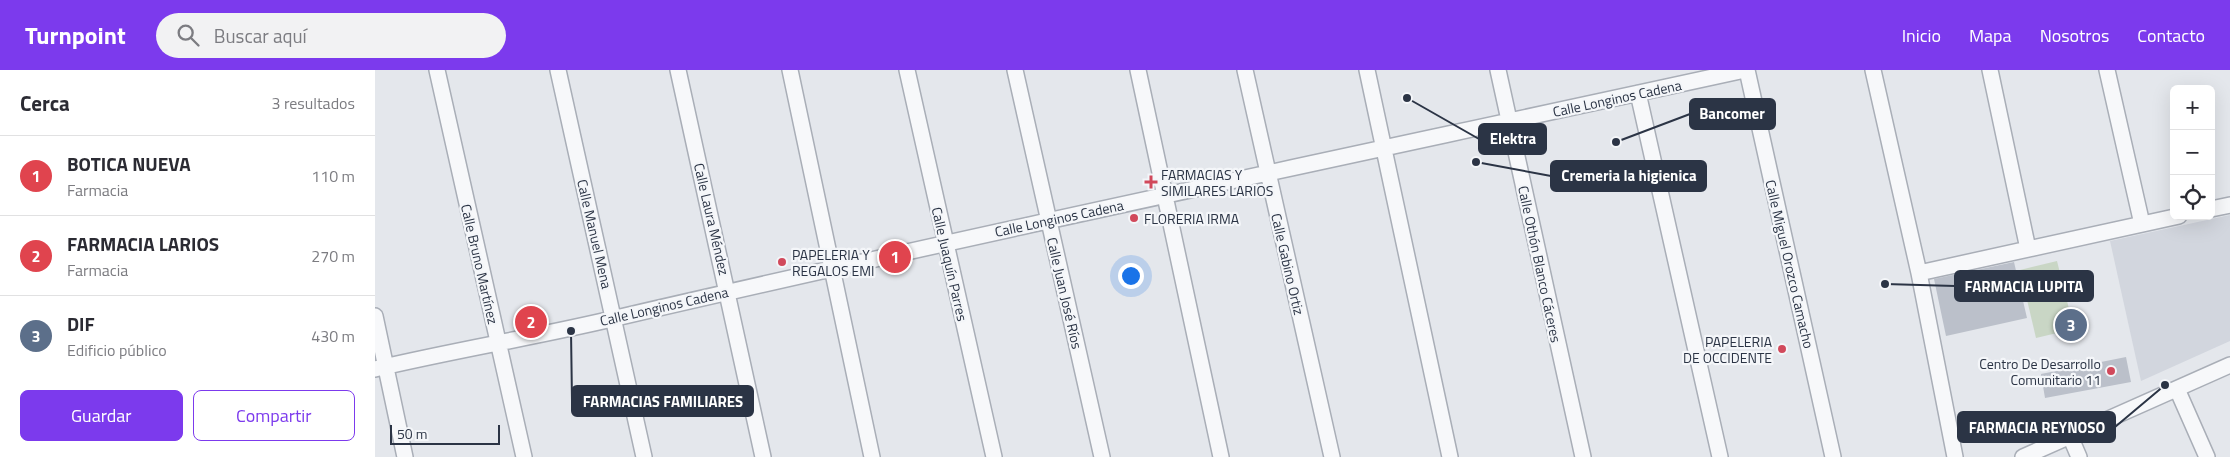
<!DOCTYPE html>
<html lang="es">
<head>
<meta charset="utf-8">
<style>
  :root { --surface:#fff; --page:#f2f2f3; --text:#2b2b33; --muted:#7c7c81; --line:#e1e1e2; --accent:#7c3aed }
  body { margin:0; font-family:"Titillium Web",sans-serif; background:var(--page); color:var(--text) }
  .controls { position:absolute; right:15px; top:15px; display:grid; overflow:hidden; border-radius:8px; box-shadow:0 5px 20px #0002 }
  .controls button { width:45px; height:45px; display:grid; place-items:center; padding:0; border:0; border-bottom:1px solid var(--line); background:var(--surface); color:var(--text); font:25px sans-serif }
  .scale { position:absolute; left:15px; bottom:12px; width:110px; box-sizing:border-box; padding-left:5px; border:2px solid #2b3445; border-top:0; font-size:14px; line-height:18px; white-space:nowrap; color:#2b3445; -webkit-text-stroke:4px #f4f6f9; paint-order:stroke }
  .you { position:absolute; left:755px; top:205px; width:18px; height:18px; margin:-12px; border:4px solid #fff; border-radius:50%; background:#1a73e8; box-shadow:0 0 0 8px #1a73e833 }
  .badge { display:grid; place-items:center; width:32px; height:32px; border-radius:50%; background:var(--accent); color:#fff; font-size:16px; font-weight:700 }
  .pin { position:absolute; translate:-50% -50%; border:2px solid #fff; box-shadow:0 1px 5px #0006 }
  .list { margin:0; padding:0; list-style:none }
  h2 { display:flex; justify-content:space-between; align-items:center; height:65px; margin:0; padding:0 20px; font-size:21px }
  h2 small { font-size:16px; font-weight:400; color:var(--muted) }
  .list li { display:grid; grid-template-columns:32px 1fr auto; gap:15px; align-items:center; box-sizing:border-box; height:80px; padding:0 20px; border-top:1px solid var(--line) }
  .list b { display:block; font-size:19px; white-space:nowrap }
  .list p { margin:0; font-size:16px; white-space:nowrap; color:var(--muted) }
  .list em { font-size:16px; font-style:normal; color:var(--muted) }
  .actions { display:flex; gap:10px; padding:15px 20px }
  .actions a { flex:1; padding:11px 0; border:1px solid var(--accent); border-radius:8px; text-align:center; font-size:18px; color:var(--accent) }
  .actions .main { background:var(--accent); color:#fff }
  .icon { flex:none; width:28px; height:28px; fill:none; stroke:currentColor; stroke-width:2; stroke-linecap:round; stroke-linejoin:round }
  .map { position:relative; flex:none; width:1855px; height:387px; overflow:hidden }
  header { display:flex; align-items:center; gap:30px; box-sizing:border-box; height:70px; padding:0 25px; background:var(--accent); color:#fff }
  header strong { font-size:24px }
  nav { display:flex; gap:28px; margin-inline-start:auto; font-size:18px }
  .search { width:350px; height:45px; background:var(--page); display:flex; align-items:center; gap:12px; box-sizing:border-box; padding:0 18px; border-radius:28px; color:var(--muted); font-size:19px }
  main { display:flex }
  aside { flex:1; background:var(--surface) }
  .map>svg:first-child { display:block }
  .built { fill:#d2d6de }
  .green { fill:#c9d6c5 }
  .building { fill:#bbc0ca }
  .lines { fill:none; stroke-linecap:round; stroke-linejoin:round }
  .street-casing { stroke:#a9aeb7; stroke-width:18 }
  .street { stroke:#f7f8fa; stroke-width:15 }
  .poi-dot { fill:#d1495b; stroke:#f4f6f9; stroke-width:2 }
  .labels { text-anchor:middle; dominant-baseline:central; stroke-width:4.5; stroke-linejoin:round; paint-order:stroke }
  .street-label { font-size:14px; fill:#2b3445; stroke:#f4f6f9 }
  .poi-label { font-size:14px; fill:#2b3445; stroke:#f4f6f9; text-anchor:start }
  .leader { fill:none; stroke:#2b3445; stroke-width:2 }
  .callout-dot { fill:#2b3445; stroke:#f4f6f9; stroke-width:2 }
  .callout { fill:#2b3445; stroke:#2b3445; stroke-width:2 }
  .callout-label { font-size:15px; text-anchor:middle; font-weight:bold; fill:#fff }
</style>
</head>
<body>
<header>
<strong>Turnpoint</strong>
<div class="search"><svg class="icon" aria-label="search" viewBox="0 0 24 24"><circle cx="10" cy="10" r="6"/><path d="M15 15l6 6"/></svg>Buscar aquí</div>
<nav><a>Inicio</a><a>Mapa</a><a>Nosotros</a><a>Contacto</a></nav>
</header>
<main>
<aside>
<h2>Cerca<small>3 resultados</small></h2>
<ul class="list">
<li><span class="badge" style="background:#e0444e">1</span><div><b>BOTICA NUEVA</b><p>Farmacia</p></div><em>110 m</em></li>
<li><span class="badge" style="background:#e0444e">2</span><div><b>FARMACIA LARIOS</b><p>Farmacia</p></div><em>270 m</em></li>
<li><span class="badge" style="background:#5c6f8a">3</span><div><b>DIF</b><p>Edificio público</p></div><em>430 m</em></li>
</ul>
<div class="actions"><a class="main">Guardar</a><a>Compartir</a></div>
</aside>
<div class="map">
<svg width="1855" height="387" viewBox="0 0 1855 387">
  <rect width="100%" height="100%" fill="#e4e7ec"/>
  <path class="built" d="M1855,145V271L1766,311L1735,171Z"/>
  <path class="green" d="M1682,191L1699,259L1661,268L1645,200Z"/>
  <path class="building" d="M1639,192L1652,248L1571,266L1559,209Z
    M1751,287L1756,312L1670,328L1666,304Z"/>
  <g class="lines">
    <defs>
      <path id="street" d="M62,0L149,387
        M183,0L269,387
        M303,0L388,387
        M415,0L497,387
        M532,0L619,387
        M640,0L727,387
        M763,0L846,387
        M870,0L957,387
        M992,0L1075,387
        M1123,0L1208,387
        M1372,0L1458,387
        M1498,0L1544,203L1580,387
        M1615,0L1653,179
        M1732,0L1767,154
        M1263,23L1345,387
        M1836,139L1855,135
        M1544,203L1804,146
        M0,246L30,387
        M0,299C80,280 161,267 241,248C616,161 993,82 1370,0
        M1802,319L1832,387
        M1695,366L1704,387
        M1648,387L1855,295"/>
    </defs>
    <use href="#street" class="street-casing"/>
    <use href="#street" class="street"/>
  </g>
  <g class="poi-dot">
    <path d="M773.5 104.5h5v5h5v5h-5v5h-5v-5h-5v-5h5z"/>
    <circle cx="759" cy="148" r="5"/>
    <circle cx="407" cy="192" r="5"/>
    <circle cx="1407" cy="279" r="5"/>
    <circle cx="1736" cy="301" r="5"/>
  </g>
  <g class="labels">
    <g class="street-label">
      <text transform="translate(1242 28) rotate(-12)">Calle Longinos Cadena</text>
      <text transform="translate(684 148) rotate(-12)">Calle Longinos Cadena</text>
      <text transform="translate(337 149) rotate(77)">Calle Laura Méndez</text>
      <text transform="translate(220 164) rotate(77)">Calle Manuel Mena</text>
      <text transform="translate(105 194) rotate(77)">Calle Bruno Martínez</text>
      <text transform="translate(575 194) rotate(77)">Calle Juaquín Parres</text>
      <text transform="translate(913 194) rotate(77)">Calle Gabino Ortiz</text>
      <text transform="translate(1165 194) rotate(78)">Calle Othón Blanco Cáceres</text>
      <text transform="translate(1415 194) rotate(77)">Calle Miguel Orozco Camacho</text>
      <text transform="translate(690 223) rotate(77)">Calle Juan José Ríos</text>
      <text transform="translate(289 236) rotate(-13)">Calle Longinos Cadena</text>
    </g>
    <g class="poi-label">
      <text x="786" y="104">FARMACIAS Y<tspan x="786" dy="16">SIMILARES LARIOS</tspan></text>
      <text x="769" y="148">FLORERIA IRMA</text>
      <text x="417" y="184">PAPELERIA Y<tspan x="417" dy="16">REGALOS EMI</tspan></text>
      <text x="1397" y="271" text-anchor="end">PAPELERIA<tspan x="1397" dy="16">DE OCCIDENTE</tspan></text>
      <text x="1726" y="293" text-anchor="end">Centro De Desarrollo<tspan x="1726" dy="16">Comunitario 11</tspan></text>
    </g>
  </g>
  <path class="leader" d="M1241 72L1315 44M1032 28L1104 69M1101 92L1176 106M1510 214L1580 216M196 261L197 331M1790 315L1740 357"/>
  <g class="callout-dot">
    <circle cx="1241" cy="72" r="5"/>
    <circle cx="1032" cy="28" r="5"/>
    <circle cx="1101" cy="92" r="5"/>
    <circle cx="1510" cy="214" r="5"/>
    <circle cx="196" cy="261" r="5"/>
    <circle cx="1790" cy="315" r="5"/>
  </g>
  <g class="callout">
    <rect x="1315" y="29" width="85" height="30" rx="5"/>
    <rect x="1104" y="54" width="67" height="30" rx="5"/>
    <rect x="1176" y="91" width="155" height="30" rx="5"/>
    <rect x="1580" y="201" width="138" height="30" rx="5"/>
    <rect x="197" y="316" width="181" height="30" rx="5"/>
    <rect x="1583" y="342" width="157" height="30" rx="5"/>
  </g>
  <g class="callout-label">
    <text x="1357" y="49">Bancomer</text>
    <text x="1138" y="74">Elektra</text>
    <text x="1254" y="111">Cremeria la higienica</text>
    <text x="1649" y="222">FARMACIA LUPITA</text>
    <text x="288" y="337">FARMACIAS FAMILIARES</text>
    <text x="1662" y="363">FARMACIA REYNOSO</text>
  </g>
</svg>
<div class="controls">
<button>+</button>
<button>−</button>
<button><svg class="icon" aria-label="locate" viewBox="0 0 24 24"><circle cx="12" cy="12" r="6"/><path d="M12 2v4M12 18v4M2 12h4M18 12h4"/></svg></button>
</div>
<div class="scale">50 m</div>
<div class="you"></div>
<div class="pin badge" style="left:520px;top:187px;background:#e0444e">1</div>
<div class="pin badge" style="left:156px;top:252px;background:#e0444e">2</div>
<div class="pin badge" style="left:1696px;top:255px;background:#5c6f8a">3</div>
</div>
</main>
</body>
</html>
